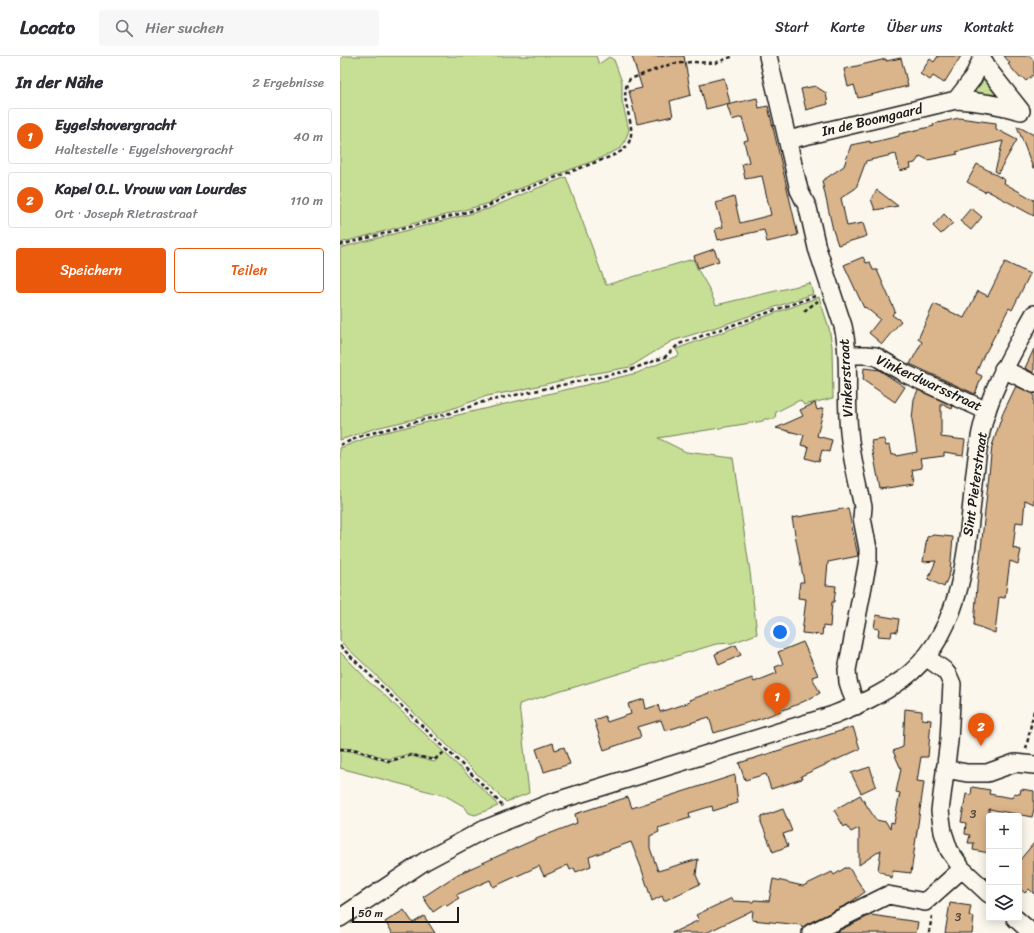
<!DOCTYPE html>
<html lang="de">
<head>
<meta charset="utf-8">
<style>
  :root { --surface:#fff; --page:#f7f7f7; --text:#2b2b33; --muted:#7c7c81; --line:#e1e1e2; --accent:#ea580c }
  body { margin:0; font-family:Sriracha,sans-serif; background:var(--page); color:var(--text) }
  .controls { position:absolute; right:12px; bottom:12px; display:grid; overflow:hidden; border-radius:4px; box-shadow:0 2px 10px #0003 }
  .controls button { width:36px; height:36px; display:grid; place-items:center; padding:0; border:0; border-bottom:1px solid var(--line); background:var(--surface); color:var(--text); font:20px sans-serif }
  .scale { position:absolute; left:12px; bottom:10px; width:107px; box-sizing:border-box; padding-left:4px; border:2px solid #1c1c1c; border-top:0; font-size:11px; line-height:14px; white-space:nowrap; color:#1c1c1c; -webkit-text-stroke:3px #fbf7ec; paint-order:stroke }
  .you { position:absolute; left:440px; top:576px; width:14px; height:14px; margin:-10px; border:3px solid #fff; border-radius:50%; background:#1a73e8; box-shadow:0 0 0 6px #1a73e833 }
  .badge { display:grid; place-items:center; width:26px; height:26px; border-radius:50%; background:var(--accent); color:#fff; font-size:13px; font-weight:700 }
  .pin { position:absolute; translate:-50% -33px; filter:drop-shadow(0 1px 2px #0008) }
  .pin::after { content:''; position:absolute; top:21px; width:14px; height:12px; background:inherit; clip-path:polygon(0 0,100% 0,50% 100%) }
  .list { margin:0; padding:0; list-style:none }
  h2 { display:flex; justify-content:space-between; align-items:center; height:52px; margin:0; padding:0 16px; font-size:17px }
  h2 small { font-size:13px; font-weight:400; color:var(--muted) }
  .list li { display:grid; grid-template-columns:26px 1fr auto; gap:12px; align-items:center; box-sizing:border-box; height:56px; margin:0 8px 8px; padding:0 8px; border:1px solid var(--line); border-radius:4px }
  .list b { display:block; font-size:15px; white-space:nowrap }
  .list p { margin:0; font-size:13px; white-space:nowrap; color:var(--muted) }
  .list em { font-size:13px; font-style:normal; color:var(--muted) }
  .actions { display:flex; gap:8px; padding:12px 16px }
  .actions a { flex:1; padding:9px 0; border:1px solid var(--accent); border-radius:4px; text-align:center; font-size:14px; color:var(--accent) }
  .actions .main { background:var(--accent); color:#fff }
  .icon { flex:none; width:22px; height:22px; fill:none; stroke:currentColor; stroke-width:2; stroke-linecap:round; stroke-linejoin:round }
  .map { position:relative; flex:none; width:694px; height:877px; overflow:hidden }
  header { display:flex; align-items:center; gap:24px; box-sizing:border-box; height:56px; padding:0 20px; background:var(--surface); border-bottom:1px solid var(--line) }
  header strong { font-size:19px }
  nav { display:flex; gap:22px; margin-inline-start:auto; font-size:14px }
  .search { width:280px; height:36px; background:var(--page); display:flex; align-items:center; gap:10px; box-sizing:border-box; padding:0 14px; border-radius:4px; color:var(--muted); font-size:15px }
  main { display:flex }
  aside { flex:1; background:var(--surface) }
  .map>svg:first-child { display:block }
  .green { fill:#c6df95; stroke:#717e58 }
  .building { fill:#dab48b; stroke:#1c1c1c }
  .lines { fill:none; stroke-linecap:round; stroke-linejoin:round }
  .minor-casing { stroke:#1c1c1c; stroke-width:20 }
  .path { stroke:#1c1c1c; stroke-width:2.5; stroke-dasharray:4 3; stroke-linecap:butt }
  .minor { stroke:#fbf7ec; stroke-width:17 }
  .labels { text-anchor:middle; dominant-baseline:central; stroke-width:3; stroke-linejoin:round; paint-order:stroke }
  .number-label { font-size:12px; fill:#4c4238 }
  .street-label { font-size:14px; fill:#1c1c1c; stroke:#fbf7ec }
</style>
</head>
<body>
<header>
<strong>Locato</strong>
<div class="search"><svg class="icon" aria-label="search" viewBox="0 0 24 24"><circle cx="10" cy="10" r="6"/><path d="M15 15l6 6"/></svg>Hier suchen</div>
<nav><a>Start</a><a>Karte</a><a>Über uns</a><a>Kontakt</a></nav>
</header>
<main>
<aside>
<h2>In der Nähe<small>2 Ergebnisse</small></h2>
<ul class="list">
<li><span class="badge">1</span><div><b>Eygelshovergracht</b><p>Haltestelle · Eygelshovergracht</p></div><em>40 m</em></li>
<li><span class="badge">2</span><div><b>Kapel O.L. Vrouw van Lourdes</b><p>Ort · Joseph Rietrastraat</p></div><em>110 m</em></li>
</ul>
<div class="actions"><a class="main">Speichern</a><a>Teilen</a></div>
</aside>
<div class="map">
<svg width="694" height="877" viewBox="0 0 694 877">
  <rect width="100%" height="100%" fill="#fbf7ec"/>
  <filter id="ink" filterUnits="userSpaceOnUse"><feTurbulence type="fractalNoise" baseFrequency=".025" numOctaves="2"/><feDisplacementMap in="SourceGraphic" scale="8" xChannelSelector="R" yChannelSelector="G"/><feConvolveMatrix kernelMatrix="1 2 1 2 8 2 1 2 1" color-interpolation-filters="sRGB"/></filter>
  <g filter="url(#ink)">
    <path class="green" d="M4,0H256L259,8L269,1L274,4L282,26V45L289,74L285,85L281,92L256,104L160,140L150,147L0,187V3Z
      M641,16L661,41H651L630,36Z
      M226,121L266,229L353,203L358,214L368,231L376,249L470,227L473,238L383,269L332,285L290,311L245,319L180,334L147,340L100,357L36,372L0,384V192L148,153L190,135Z
      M479,241L489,272L492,290L493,342L464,349L460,344L436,356L435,363H424L423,365L318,382L346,396L393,402L410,516L417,578L392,587L376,588L179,648L189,737L166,746L40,624L38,621L0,585V392L37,378L297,317L339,299L336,293Z
      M0,596L22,618C27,625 32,629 39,634L153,743L158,750L135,759L129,757L125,751L106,740L0,712V694L18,696L48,706L72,700L94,706L98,703L97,702L92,703L69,698L48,703L17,693L0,692Z"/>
    <path class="building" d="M292,0H344L351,39L330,45L333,60L297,68L289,35L302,32Z
      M598,0H621L604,27L593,20L590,24L580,18L590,3L594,6Z
      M664,0H690L694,5V18L686,25L682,21L680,22L668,8L670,7Z
      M561,2L568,30L518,42L514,29L508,31L504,13L546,3V5Z
      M384,22L390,47L366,53L360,28Z
      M475,30L486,37L488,48L466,54L461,33Z
      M417,42L419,52L428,50L458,179L427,186L424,174L378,184L375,173L383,171L376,147L394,141L400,167L431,159L422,120L405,123L402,108L409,106L404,85L408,84L402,61L392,64L387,49Z
      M619,62L656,67V73L677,84L658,117L655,115L663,85L616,96L618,98L588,104L580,100L575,107L570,108L571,112L560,115L556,98L526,105L516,132L501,142L507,170L523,167L527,180L498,189L493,174L482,125L504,110L511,89L530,85V87L559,80V78L594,70L593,68Z
      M677,70L694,79V112H693Z
      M637,108L665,124L664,127L694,144V160L646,134L645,136L627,126Z
      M537,134L558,150L535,154L531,143Z
      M631,152L642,161L631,174L620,165Z
      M604,158L613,167L601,178L593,170Z
      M374,193L379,205L358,212L354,200Z
      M523,201L526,207L530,206L533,214H537L555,255L552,259L561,265L542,288L529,277L540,263L525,251L524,252L504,209Z
      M665,206L690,218L672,254L669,252L646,296H645L636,317L642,320L635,338L570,308L582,286L578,283L594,248L624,262L638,235L648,240Z
      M694,293V317L685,312Z
      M524,312L539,314L565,331L555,346L523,324Z
      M676,330L694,338V448L685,444L683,467L676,466L673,492L681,494L678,508L670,505L665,542L659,541L655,577L634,569L637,530L652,390L663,357Z
      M578,334L613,350L612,353L601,348V381L625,384L623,399L604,396V400L580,403L582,412L572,414L574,428L540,433L531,385L544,383L546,390L549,389L551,399L555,398L556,400L577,396L572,364L574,343Z
      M475,347L477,354L484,352L477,380L492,384L489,396L482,394L479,406L466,402L469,391L461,389L464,379L436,372L463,360L460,354Z
      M508,452L518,500L488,506L486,529L496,530L494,546H492L490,571L483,570L482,579L462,577L466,543L458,542L460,526H464L452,462Z
      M594,479L613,481L610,516L604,531L588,523L596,505L583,506L587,481Z
      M536,559L559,563L557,576L552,575L551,581L538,580L539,573L534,572Z
      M463,586L478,619L472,621L480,637L469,643L456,649L423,662L374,677L369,661L325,675L321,664L298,671L301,681L264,694L254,664L265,660L267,666L291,658L288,648L304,643L306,653L318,649L320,656L350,646L349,644L412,622L414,626L437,617L435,611L443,608L438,596Z
      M396,589L401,599L379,609L375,598Z
      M565,653L582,655V663L591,664L588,701H581L577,725L584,726L571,817L553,815L552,822L538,814L541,794L519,809V772L511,776L506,769L504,771L494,754L520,739L536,764L546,766L550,773L551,766L554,767L560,737L556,736L561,713L553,695L563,691Z
      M513,671L520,693L461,720L462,723L431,733L426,718L405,724L399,707Z
      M213,687L215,694L224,691L230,708L204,716L196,693Z
      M530,711L536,730L521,737L511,717Z
      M395,719L398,747L373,755L372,750L349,757L350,762L318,772L319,776L310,780V792L318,815L358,803L356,819L360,828L324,845L322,840L312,845L301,811L291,786L249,801L251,810L236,816L234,812L230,814L228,809L204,820L199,810L153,831L150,824L116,839L119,842L107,850L105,848L93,856L83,841L118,818L196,783L237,767L235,758L288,741L292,752Z
      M632,731L650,734L649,738L673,742L674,737L680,738L681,733L694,735V753L692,761L649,753V797L633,794L634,787H628L630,779L625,778L626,767L621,766L626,738L631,739Z
      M443,753L452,775L443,778L448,790L433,796L421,766V761Z
      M694,787V838L689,833L685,837L679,832V805Z
      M505,812H509L525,836L508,848L467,868L462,872L461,869L412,864L413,854L366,877H332L359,864L356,859L392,842L393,845L413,846L414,844L429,845L433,823L463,830L492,816L494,819Z
      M610,847L631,850L629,860L634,861L632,877H605Z
      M64,854L73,867L84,860L95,877H53L45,866Z
      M531,859L578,866L576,877H494Z"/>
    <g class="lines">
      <defs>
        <path id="minor" d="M428,0L459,134L468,152L477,192L503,270C511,305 505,340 509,375C511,401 518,426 523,451L522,462L528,493V504L507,614L508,626L516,650
          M448,84L616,44C638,45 660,49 681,55L651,17L642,2L633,22L616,44
          M507,299H526L535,300L566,318L647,355
          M663,313L694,328
          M586,601L604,614L608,619L612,628L609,685L600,755L603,776L609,794L622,813L649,838
          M605,713L627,717H647L675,707L694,709
          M0,862L85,805L145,773L213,746L493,659C518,649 541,639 563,623C637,567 625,458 641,376C650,334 673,296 694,258
          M675,862L692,877
          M471,877L548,839L585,846L622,813"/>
      </defs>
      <use href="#minor" class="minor-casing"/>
      <path class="path" d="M0,189L146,151L167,140L272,100C276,98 280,96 283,94C305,74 274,45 290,23L331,8L352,6L375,7L394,0
        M464,255L478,245
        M0,389L24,379L118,355L143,346L287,315L325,301L339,288L478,239
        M0,590L151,737L163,751
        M0,693L17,694L49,705L72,699L94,704L107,694
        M686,693L694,654
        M589,877L592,860"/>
      <use href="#minor" class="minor"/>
    </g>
  </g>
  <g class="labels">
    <g class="number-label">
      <text x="633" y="758">3</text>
      <text x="618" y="861">3</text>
    </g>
    <g class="street-label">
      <text transform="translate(532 64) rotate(-13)">In de Boomgaard</text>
      <text transform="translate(506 322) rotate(-93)">Vinkerstraat</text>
      <text transform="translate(589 327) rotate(25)">Vinkerdwarsstraat</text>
      <text transform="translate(635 428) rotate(-82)">Sint Pieterstraat</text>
    </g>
  </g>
</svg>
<div class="controls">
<button>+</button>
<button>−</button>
<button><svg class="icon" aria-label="layers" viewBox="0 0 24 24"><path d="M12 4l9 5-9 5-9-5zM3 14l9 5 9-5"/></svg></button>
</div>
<div class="scale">50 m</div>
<div class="you"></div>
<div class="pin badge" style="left:437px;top:660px">1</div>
<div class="pin badge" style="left:641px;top:690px">2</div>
</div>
</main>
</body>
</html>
